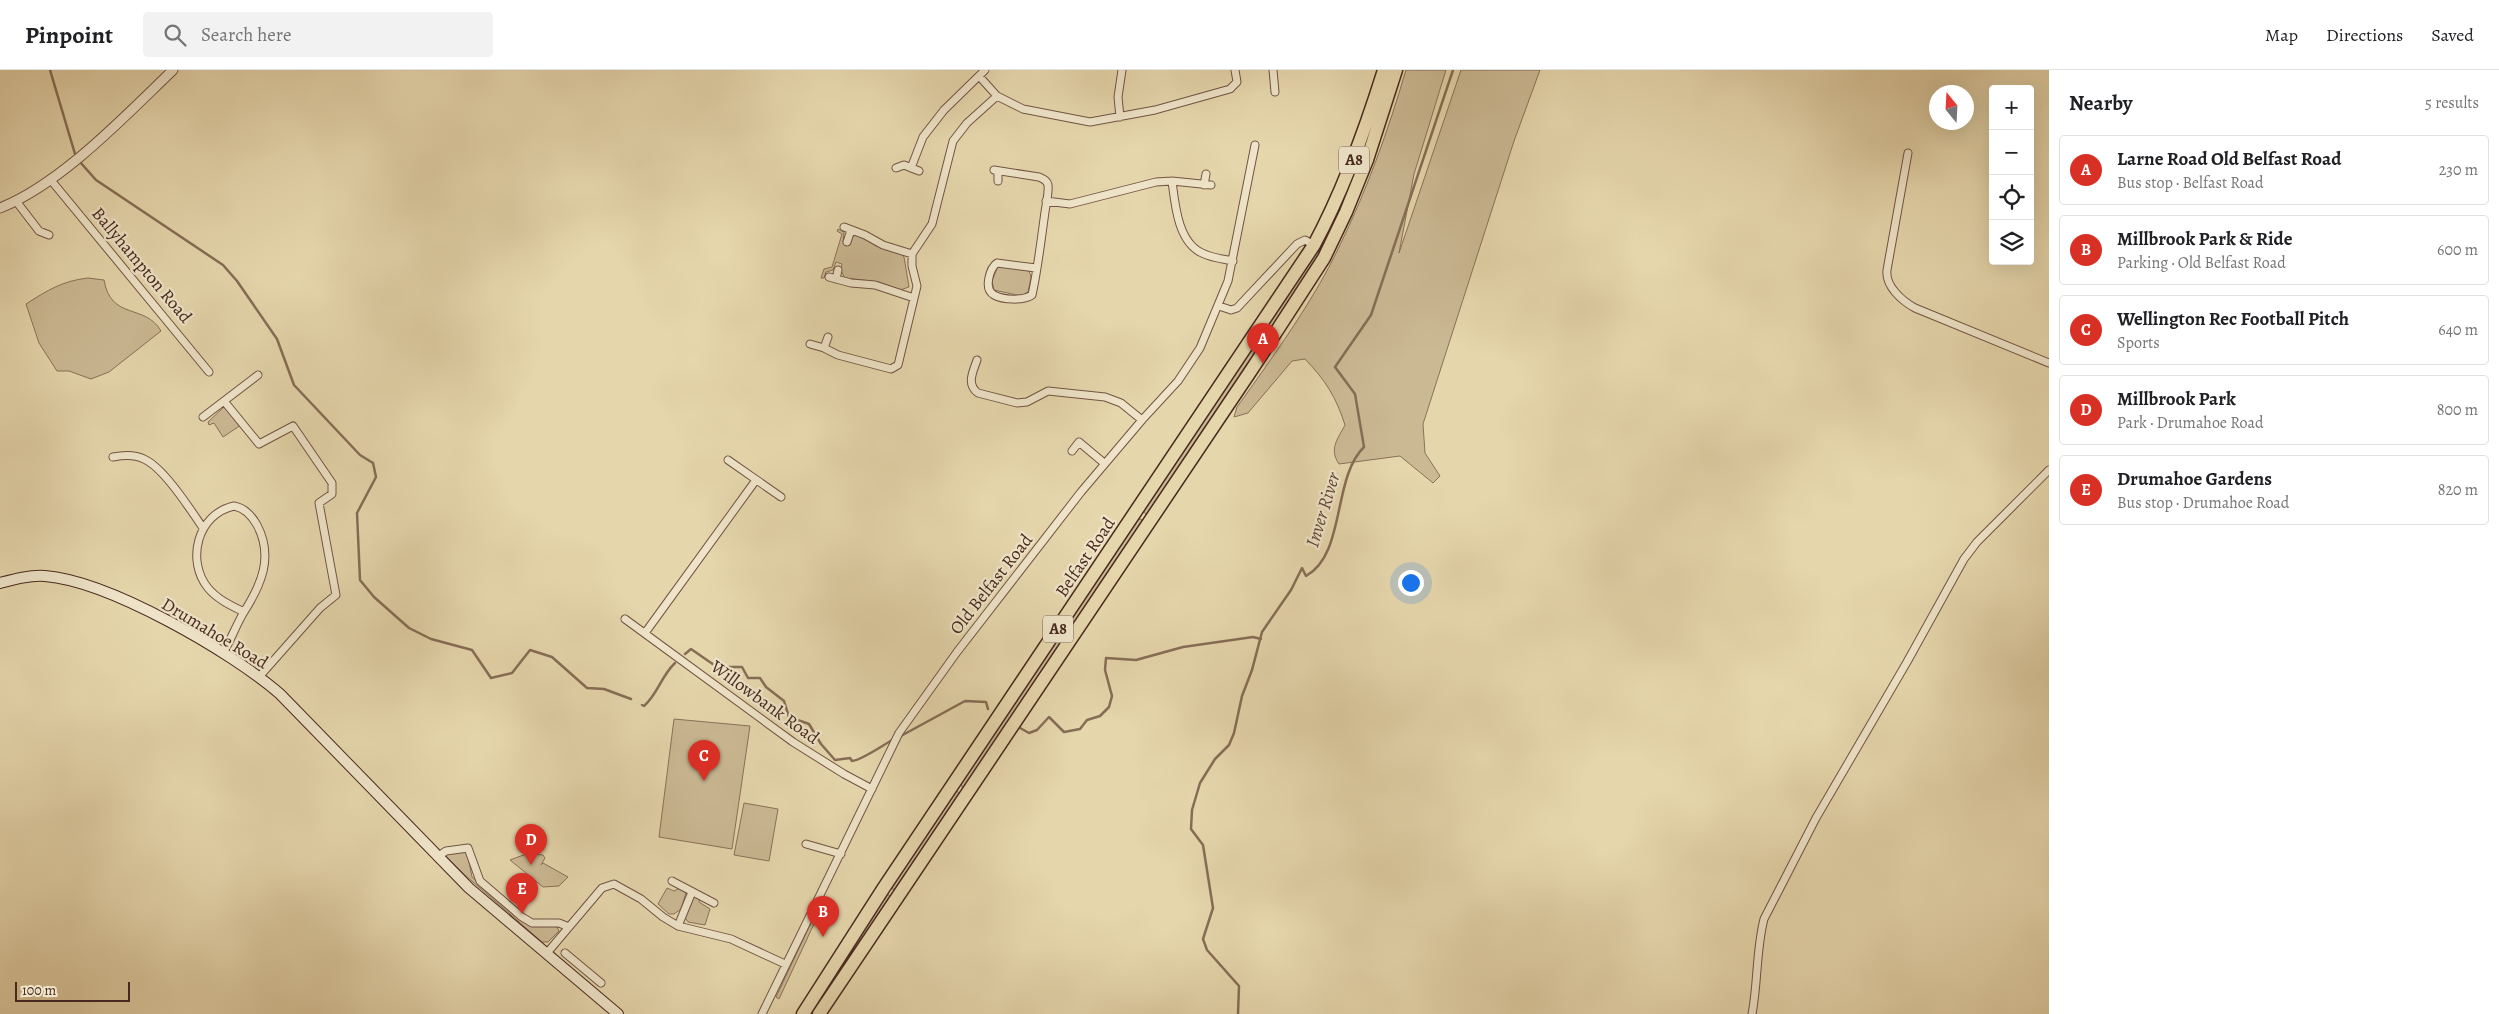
<!DOCTYPE html>
<html lang="en">
<head>
<meta charset="utf-8">
<style>
  :root { --surface:#fff; --page:#f2f2f2; --text:#202124; --muted:#757577; --line:#e0e0e0; --accent:#d93025 }
  body { margin:0; font-family:Alegreya,serif; background:var(--page); color:var(--text) }
  .controls { position:absolute; right:15px; top:15px; display:grid; overflow:hidden; border-radius:5px; box-shadow:0 5px 20px #0002 }
  .controls button { width:45px; height:45px; display:grid; place-items:center; padding:0; border:0; border-bottom:1px solid var(--line); background:var(--surface); color:var(--text); font:25px sans-serif }
  .compass { position:absolute; left:1929px; top:15px; width:45px; height:45px; border-radius:50%; background:var(--surface); box-shadow:0 5px 20px #0002; rotate:342deg }
  .scale { position:absolute; left:15px; bottom:12px; width:115px; box-sizing:border-box; padding-left:5px; border:2px solid #48291e; border-top:0; font-size:14px; line-height:18px; white-space:nowrap; color:#48291e; -webkit-text-stroke:4px #efe4c9; paint-order:stroke }
  .you { position:absolute; left:1410px; top:512px; width:18px; height:18px; margin:-12px; border:4px solid #fff; border-radius:50%; background:#1a73e8; box-shadow:0 0 0 8px #1a73e833 }
  .badge { display:grid; place-items:center; width:32px; height:32px; border-radius:50%; background:var(--accent); color:#fff; font-size:16px; font-weight:700 }
  .pin { position:absolute; translate:-50% -41px; filter:drop-shadow(0 1px 2px #0008) }
  .pin::after { content:''; position:absolute; top:26px; width:18px; height:15px; background:inherit; clip-path:polygon(0 0,100% 0,50% 100%) }
  .list { margin:0; padding:0; list-style:none }
  h2 { display:flex; justify-content:space-between; align-items:center; height:65px; margin:0; padding:0 20px; font-size:21px }
  h2 small { font-size:16px; font-weight:400; color:var(--muted) }
  .list li { display:grid; grid-template-columns:32px 1fr auto; gap:15px; align-items:center; box-sizing:border-box; height:70px; margin:0 10px 10px; padding:0 10px; border:1px solid var(--line); border-radius:5px }
  .list b { display:block; font-size:19px; white-space:nowrap }
  .list p { margin:0; font-size:16px; white-space:nowrap; color:var(--muted) }
  .list em { font-size:16px; font-style:normal; color:var(--muted) }
  .icon { flex:none; width:28px; height:28px; fill:none; stroke:currentColor; stroke-width:2; stroke-linecap:round; stroke-linejoin:round }
  .map { position:relative; flex:none; width:2049px; height:944px; overflow:hidden }
  header { display:flex; align-items:center; gap:30px; box-sizing:border-box; height:70px; padding:0 25px; background:var(--surface); border-bottom:1px solid var(--line) }
  header strong { font-size:24px }
  nav { display:flex; gap:28px; margin-inline-start:auto; font-size:18px }
  .search { width:350px; height:45px; background:var(--page); display:flex; align-items:center; gap:12px; box-sizing:border-box; padding:0 18px; border-radius:5px; color:var(--muted); font-size:19px }
  main { display:flex }
  aside { flex:1; background:var(--surface) }
  .map>svg:first-child { display:block }
  .green { fill:#cbb994; stroke:#8a7159 }
  .lines { fill:none; stroke-linecap:round; stroke-linejoin:round }
  .stream { stroke:#866d56; stroke-width:2.5 }
  .minor-casing { stroke:#705442; stroke-width:9 }
  .tertiary-casing { stroke:#705442; stroke-width:11 }
  .secondary-casing { stroke:#48291e; stroke-width:12 }
  .trunk-casing { stroke:#48291e; stroke-width:15 }
  .minor { stroke:#efe4c9; stroke-width:7 }
  .tertiary { stroke:#efe4c9; stroke-width:9 }
  .secondary { stroke:#efe4c9; stroke-width:10 }
  .trunk { stroke:#e6d6ac; stroke-width:12 }
  .labels { text-anchor:middle; dominant-baseline:central; stroke-width:4.5; stroke-linejoin:round; paint-order:stroke }
  .shield { fill:#efe4c9; stroke:#7a6151; stroke-width:1 }
  .shield-label { font-size:16px; font-weight:bold; fill:#48291e }
  .street-label { font-size:18px; fill:#48291e; stroke:#efe4c9 }
  .water-label { font-size:19px; font-style:italic; fill:#624636; stroke:#efe4c9 }
</style>
</head>
<body>
<header>
<strong>Pinpoint</strong>
<div class="search"><svg class="icon" aria-label="search" viewBox="0 0 24 24"><circle cx="10" cy="10" r="6"/><path d="M15 15l6 6"/></svg>Search here</div>
<nav><a>Map</a><a>Directions</a><a>Saved</a></nav>
</header>
<main>
<div class="map">
<svg width="2049" height="944" viewBox="0 0 2049 944">
  <rect width="100%" height="100%" fill="#e6d6ac"/>
  <filter id="stains"><feTurbulence type="fractalNoise" baseFrequency=".004" numOctaves="4"/><feColorMatrix values="0 0 0 0 .2 0 0 0 0 .09 0 0 0 0 .02 0 0 0 .5 -.17"/></filter>
  <radialGradient id="worn" r=".72"><stop offset=".6" stop-color="#630" stop-opacity="0"/><stop offset="1" stop-color="#630" stop-opacity=".3"/></radialGradient>
  <path class="green" d="M1406,0H1446L1414,104L1399,183L1461,0H1540L1514,71L1423,354L1425,383L1440,406L1433,413L1400,386L1339,394C1329,379 1337,370 1345,355C1336,327 1326,311 1305,289L1292,291L1248,343L1234,347L1237,337C1272,288 1313,232 1339,177C1367,120 1388,61 1406,0Z
    M838,159L844,162L843,173L849,174L851,168L857,164L876,176L899,182L904,187L909,217L900,220L879,212L845,208L841,201L842,194L836,192L833,200L826,202L824,208H821L824,199L832,197L842,164L837,161Z
    M1320,173L1325,174L1309,203L1149,444L1146,445L1143,439Z
    M998,196L1029,201L1031,207L1028,222L1021,226L994,220L992,211Z
    M88,208L104,210C111,251 145,233 161,261L109,302L91,309L69,301H57L39,273L26,234C48,220 62,211 88,208Z
    M225,336L241,355L223,367L214,353L209,355L208,352Z
    M1141,449L1143,453L966,717H962L960,712L1137,450Z
    M674,649L750,656L732,779L659,767Z
    M955,720L961,724L896,820H893L892,815Z
    M744,733L778,739L769,791L734,785Z
    M463,780L467,782L472,807L526,852L557,857L559,861L548,872H542L465,805L445,785Z
    M529,783L543,785L545,788L541,795L543,793L568,807L559,816L543,817L510,790Z
    M667,818L674,821L680,818L686,823L681,839L674,844H669L658,834Z
    M887,824L892,827L813,944H808Z
    M696,826L700,827L699,832L710,839L705,855L688,852L684,846L692,829Z
    M817,840L820,841L779,929L776,927Z"/>
  <g class="lines">
    <path class="stream" d="M50,0L75,84
      M80,92L96,110L223,195L237,211L277,269L294,315L360,385L373,393L376,407L357,443L360,510L374,527L409,558L431,569L472,580L491,608L512,603L530,580L552,587L587,618L604,619L631,629
      M685,584L691,579L717,597H742L748,608H760L766,617L784,631L789,647L809,654L821,674L835,690L850,688L852,691C862,690 883,675 894,669
      M642,635L644,636C658,624 661,606 675,593
      M1020,658L1029,663L1037,660L1049,647L1064,662L1080,659L1087,650L1100,646L1109,637L1112,626L1105,600L1106,588L1136,590L1183,577L1253,567L1261,569
      M899,667L965,631L986,632L988,639
      M1238,944L1239,916L1207,880L1203,869L1213,838L1203,775L1191,759L1192,740L1200,713L1215,689L1229,675L1234,663L1242,626L1252,600L1262,562L1291,520L1302,498L1306,506C1346,484 1332,408 1364,377L1355,324L1335,297L1371,245L1453,0"/>
    <defs>
      <path id="minor" d="M1273,0L1275,22
        M979,6L997,26L1023,39L1090,52L1155,40L1230,19L1237,12L1235,0
        M1120,47L1118,27L1122,0
        M1908,83L1887,200C1885,216 1902,231 1915,238L2049,293
        M896,98L904,95L919,101
        M911,98L923,67L944,40L985,0
        M994,100L1039,107C1043,109 1047,110 1048,115C1049,123 1046,134 1045,142C1041,170 1038,198 1032,225C1023,231 1003,230 994,225C983,219 990,198 997,193L1036,198
        M50,109L209,302
        M998,111V101
        M1172,111C1175,135 1178,172 1202,183C1212,188 1223,189 1233,191
        M1204,115L1206,104
        M16,131L39,161L49,165
        M1046,131L1070,134L1156,112L1172,111L1211,115
        M844,157L865,165L883,175L912,184
        M847,172L851,160
        M829,207L851,213L875,215L914,228
        M836,209L838,200
        M1219,236L1231,240L1237,238L1297,174L1305,170L1314,175
        M810,274L824,278L838,285L891,299L898,295L917,216L912,196V184L932,154L953,71L967,53L997,26
        M824,278L828,267
        M977,290C973,302 966,314 978,323L1017,333L1027,332L1048,321L1105,327L1121,333L1142,350
        M224,331L259,374L293,356L332,413V424L319,433L336,525L320,538L259,607
        M203,347L258,305
        M1072,381L1079,372L1104,393
        M113,387C123,385 134,384 144,389C164,398 190,439 203,458
        M728,390L781,427
        M625,549L793,672L844,704L872,719
        M645,563L756,410
        M223,583C231,570 236,555 244,542C261,515 274,487 257,455C252,446 245,438 234,436C197,444 186,491 208,518C218,530 232,536 244,542
        M806,774L841,784
        M437,787L446,781L468,778L480,811L522,847L532,853H559L569,857
        M672,811L714,833
        M678,856L692,822
        M547,883L602,818L614,814L641,829L663,847L678,856L731,869L785,894
        M565,883L601,913
        M762,944L899,663L957,582L1081,422L1142,350L1178,311L1200,278L1228,211L1255,75
        M1752,944C1758,913 1756,880 1764,849L1816,748L1907,592L1964,489L1977,472L2049,400"/>
      <path id="tertiary" d="M0,138C61,114 126,45 173,0"/>
      <path id="secondary" d="M0,513C15,509 30,505 45,506C109,511 232,582 280,624L469,818L618,944"/>
      <path id="trunk" d="M803,944L883,819L1314,175C1344,119 1365,61 1384,0
        M819,944L1252,299L1324,188L1346,142L1367,90L1396,0"/>
    </defs>
    <use href="#minor" class="minor-casing"/>
    <use href="#tertiary" class="tertiary-casing"/>
    <use href="#secondary" class="secondary-casing"/>
    <use href="#trunk" class="trunk-casing"/>
    <use href="#minor" class="minor"/>
    <use href="#tertiary" class="tertiary"/>
    <use href="#secondary" class="secondary"/>
    <use href="#trunk" class="trunk"/>
  </g>
  <g class="labels">
    <g class="shield">
      <rect x="1339" y="76.5" width="30" height="27" rx="4"/>
      <rect x="1043" y="545.5" width="30" height="27" rx="4"/>
    </g>
    <g class="shield-label">
      <text x="1354" y="90">A8</text>
      <text x="1058" y="559">A8</text>
    </g>
    <g class="street-label">
      <text transform="translate(142 195) rotate(50)">Ballyhampton Road</text>
      <text transform="translate(1085 487) rotate(-56)">Belfast Road</text>
      <text transform="translate(991 514) rotate(-52)">Old Belfast Road</text>
      <text transform="translate(215 563) rotate(31)">Drumahoe Road</text>
      <text transform="translate(765 632) rotate(36)">Willowbank Road</text>
    </g>
    <g class="water-label">
      <text transform="translate(1323 440) rotate(-73)">Inver River</text>
    </g>
  </g>
  <rect width="100%" height="100%" filter="url(#stains)"/>
  <rect width="100%" height="100%" fill="url(#worn)"/>
</svg>
<div class="controls">
<button>+</button>
<button>−</button>
<button><svg class="icon" aria-label="locate" viewBox="0 0 24 24"><circle cx="12" cy="12" r="6"/><path d="M12 2v4M12 18v4M2 12h4M18 12h4"/></svg></button>
<button><svg class="icon" aria-label="layers" viewBox="0 0 24 24"><path d="M12 4l9 5-9 5-9-5zM3 14l9 5 9-5"/></svg></button>
</div>
<svg class="compass" viewBox="-18 -18 36 36"><path d="M0-13l5 13h-10z" fill="#e53935"/><path d="M0 13l5-13h-10z" fill="#757577"/></svg>
<div class="scale">100 m</div>
<div class="you"></div>
<div class="pin badge" style="left:1263px;top:294px">A</div>
<div class="pin badge" style="left:823px;top:867px">B</div>
<div class="pin badge" style="left:704px;top:711px">C</div>
<div class="pin badge" style="left:531px;top:795px">D</div>
<div class="pin badge" style="left:522px;top:844px">E</div>
</div>
<aside>
<h2>Nearby<small>5 results</small></h2>
<ul class="list">
<li><span class="badge">A</span><div><b>Larne Road Old Belfast Road</b><p>Bus stop · Belfast Road</p></div><em>230 m</em></li>
<li><span class="badge">B</span><div><b>Millbrook Park &amp; Ride</b><p>Parking · Old Belfast Road</p></div><em>600 m</em></li>
<li><span class="badge">C</span><div><b>Wellington Rec Football Pitch</b><p>Sports</p></div><em>640 m</em></li>
<li><span class="badge">D</span><div><b>Millbrook Park</b><p>Park · Drumahoe Road</p></div><em>800 m</em></li>
<li><span class="badge">E</span><div><b>Drumahoe Gardens</b><p>Bus stop · Drumahoe Road</p></div><em>820 m</em></li>
</ul>
</aside>
</main>
</body>
</html>
